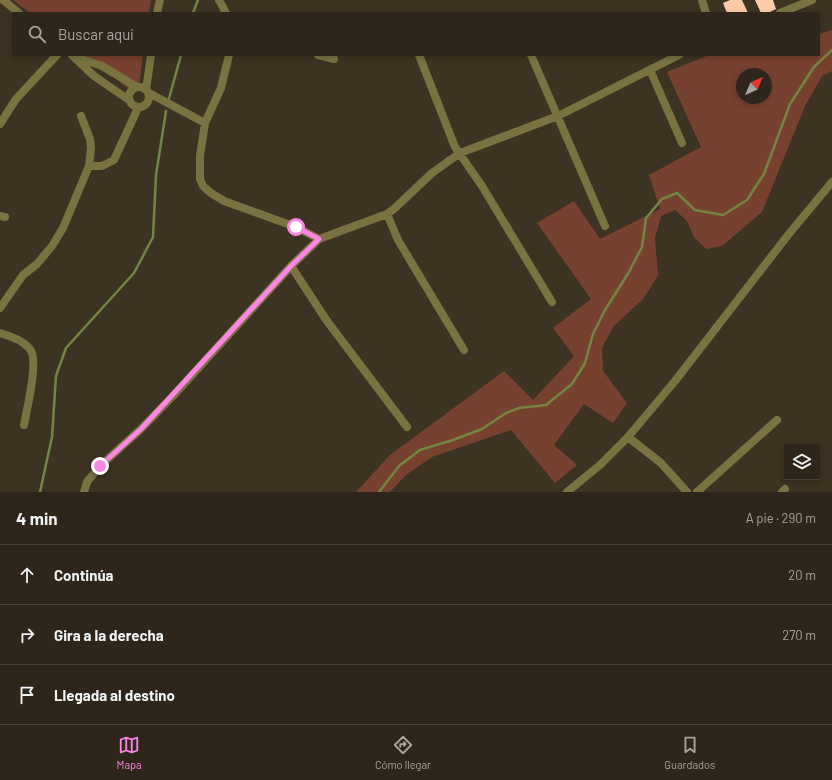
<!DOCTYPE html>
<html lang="es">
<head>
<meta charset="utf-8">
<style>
  :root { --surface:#2e261a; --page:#362e23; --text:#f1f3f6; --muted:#a7a5a2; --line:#494339; --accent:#fc86e4 }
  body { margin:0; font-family:Barlow,sans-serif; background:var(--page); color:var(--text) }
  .controls { position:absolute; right:12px; bottom:12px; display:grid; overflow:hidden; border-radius:0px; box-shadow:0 2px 6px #0003 }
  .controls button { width:36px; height:36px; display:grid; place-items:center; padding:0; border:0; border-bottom:1px solid var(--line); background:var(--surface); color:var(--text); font:20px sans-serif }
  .compass { position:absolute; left:736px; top:68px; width:36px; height:36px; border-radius:50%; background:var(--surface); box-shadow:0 2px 6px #0003; rotate:44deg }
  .stop { position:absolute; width:12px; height:12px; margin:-9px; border:3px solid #fc86e4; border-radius:50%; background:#fff }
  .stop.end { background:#fc86e4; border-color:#fff; box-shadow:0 1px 4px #0008 }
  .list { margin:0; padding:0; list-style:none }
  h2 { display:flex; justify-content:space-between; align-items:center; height:52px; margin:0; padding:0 16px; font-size:17px }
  h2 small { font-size:13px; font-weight:400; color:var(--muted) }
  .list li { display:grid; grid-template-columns:26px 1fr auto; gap:12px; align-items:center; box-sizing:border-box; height:60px; padding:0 16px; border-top:1px solid var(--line) }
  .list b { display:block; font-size:15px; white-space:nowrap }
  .list em { font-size:13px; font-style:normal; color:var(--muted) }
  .icon { flex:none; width:22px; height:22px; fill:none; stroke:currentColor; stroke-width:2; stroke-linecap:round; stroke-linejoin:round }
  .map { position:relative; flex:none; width:832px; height:492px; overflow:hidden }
  .search { position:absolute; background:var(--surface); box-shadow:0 2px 6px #0003; left:12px; right:12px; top:12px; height:44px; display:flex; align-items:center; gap:10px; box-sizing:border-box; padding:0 14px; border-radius:0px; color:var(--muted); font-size:15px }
  .sheet { height:232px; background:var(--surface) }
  nav { display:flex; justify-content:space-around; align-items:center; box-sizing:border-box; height:56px; border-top:1px solid var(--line); background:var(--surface); font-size:11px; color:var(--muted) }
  nav a { display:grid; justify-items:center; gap:2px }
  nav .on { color:var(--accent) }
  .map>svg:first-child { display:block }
  .green { fill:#774130; fill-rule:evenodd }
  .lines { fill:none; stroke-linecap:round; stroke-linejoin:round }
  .stream { stroke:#738542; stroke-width:2.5 }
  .building { fill:#fdcba5 }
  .minor { stroke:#7a7341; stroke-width:8 }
  .route { stroke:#fc86e4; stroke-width:5 }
</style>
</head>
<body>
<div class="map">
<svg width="832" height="492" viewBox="0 0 832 492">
  <rect width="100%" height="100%" fill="#3d3322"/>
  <path class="green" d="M13,0H151L149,13H30Z
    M832,30V71L822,76L805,106L762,212L722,246L706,249L694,237L687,221L675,210L661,216L655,238L658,275L644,298L613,327L602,348L603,371L627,403L613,423L584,404L554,445L577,465L555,483L511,430L432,457L406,475L390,492H356L390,455L504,371L533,400L574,356L553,328L591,299L537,223L574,201L600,239L660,209L649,175L701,147L667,72L709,55H819V34ZM742,74H766V98H742Z
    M85,55H143L139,86L133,92Z"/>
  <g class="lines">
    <path class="stream" d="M193,13L198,0
      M168,102L181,55
      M40,492L52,437L56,376L66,348L134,273L153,237L156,175L166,111
      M379,492L399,466L420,450L453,440L482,429L506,413L519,408L546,405L572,384L585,363L593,334L605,310L629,272L642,247L646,218L662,199L677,193L695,210L723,215L747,200L764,174L790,104L814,67L832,50"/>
  </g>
  <path class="building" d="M730,0H742L748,13H727L723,3Z
    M755,0H773L776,9L768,13H761Z"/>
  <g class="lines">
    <path class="minor" d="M3,0L19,13
      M219,0L226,13
      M702,0L706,13
      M157,13L160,0
      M780,13L812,0
      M72,55L94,76L129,100
      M229,55L221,88L205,123L200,156V179L203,186L211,193L224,201L296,227L319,239
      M318,55L334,59
      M419,55L455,147L482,186L552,302
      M531,55L605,226
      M76,57L102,66L137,87
      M650,70L682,143
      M129 97a10 10 0 1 1 20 0a10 10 0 1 1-20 0Z
      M146,90L151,55
      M149,93L205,123
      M0,124L16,99L57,55
      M89,166H102L114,160L138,108
      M387,214L398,240L464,350
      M0,216L5,217
      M291,266L327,321L407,427
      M0,308L23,275L37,264L52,246L63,228L89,166L91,149L90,139L81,116
      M0,333C11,336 23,340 30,349C39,361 27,408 24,425
      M628,437L661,463L687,492
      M84,492L87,482L100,466L141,429L173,396L291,266L314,244L319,239L387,214L395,208L432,173L460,153L558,116L679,55
      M567,492L600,465L628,437L675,381L788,235L832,182
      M697,492L777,420
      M782,492L785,489"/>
  </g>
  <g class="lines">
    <path class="route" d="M100,466L141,429L291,266L319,239L296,227"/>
  </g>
</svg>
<div class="controls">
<button><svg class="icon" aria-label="layers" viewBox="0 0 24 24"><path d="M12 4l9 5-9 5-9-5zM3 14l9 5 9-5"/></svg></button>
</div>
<svg class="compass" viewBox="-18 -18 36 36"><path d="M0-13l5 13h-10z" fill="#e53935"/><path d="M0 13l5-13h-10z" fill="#a7a5a2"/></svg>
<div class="stop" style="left:296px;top:227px"></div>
<div class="stop end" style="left:100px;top:466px"></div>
<div class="search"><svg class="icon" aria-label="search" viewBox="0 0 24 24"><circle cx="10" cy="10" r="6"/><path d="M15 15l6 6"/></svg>Buscar aquí</div>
</div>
<section class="sheet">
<h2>4 min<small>A pie · 290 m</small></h2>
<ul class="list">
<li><svg class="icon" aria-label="ahead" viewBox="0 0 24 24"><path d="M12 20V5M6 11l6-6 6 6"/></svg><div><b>Continúa</b></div><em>20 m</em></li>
<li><svg class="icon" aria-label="right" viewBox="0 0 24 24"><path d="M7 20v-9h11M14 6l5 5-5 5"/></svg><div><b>Gira a la derecha</b></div><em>270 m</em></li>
<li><svg class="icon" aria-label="arrive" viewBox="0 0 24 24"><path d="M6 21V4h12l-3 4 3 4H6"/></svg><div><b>Llegada al destino</b></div></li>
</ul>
</section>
<nav>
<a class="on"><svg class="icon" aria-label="map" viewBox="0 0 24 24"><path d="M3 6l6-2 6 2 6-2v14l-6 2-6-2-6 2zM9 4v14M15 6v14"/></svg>Mapa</a>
<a><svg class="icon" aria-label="directions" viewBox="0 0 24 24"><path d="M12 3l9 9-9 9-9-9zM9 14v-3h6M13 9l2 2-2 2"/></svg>Cómo llegar</a>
<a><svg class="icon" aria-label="saved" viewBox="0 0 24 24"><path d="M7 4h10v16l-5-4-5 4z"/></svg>Guardados</a>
</nav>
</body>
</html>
